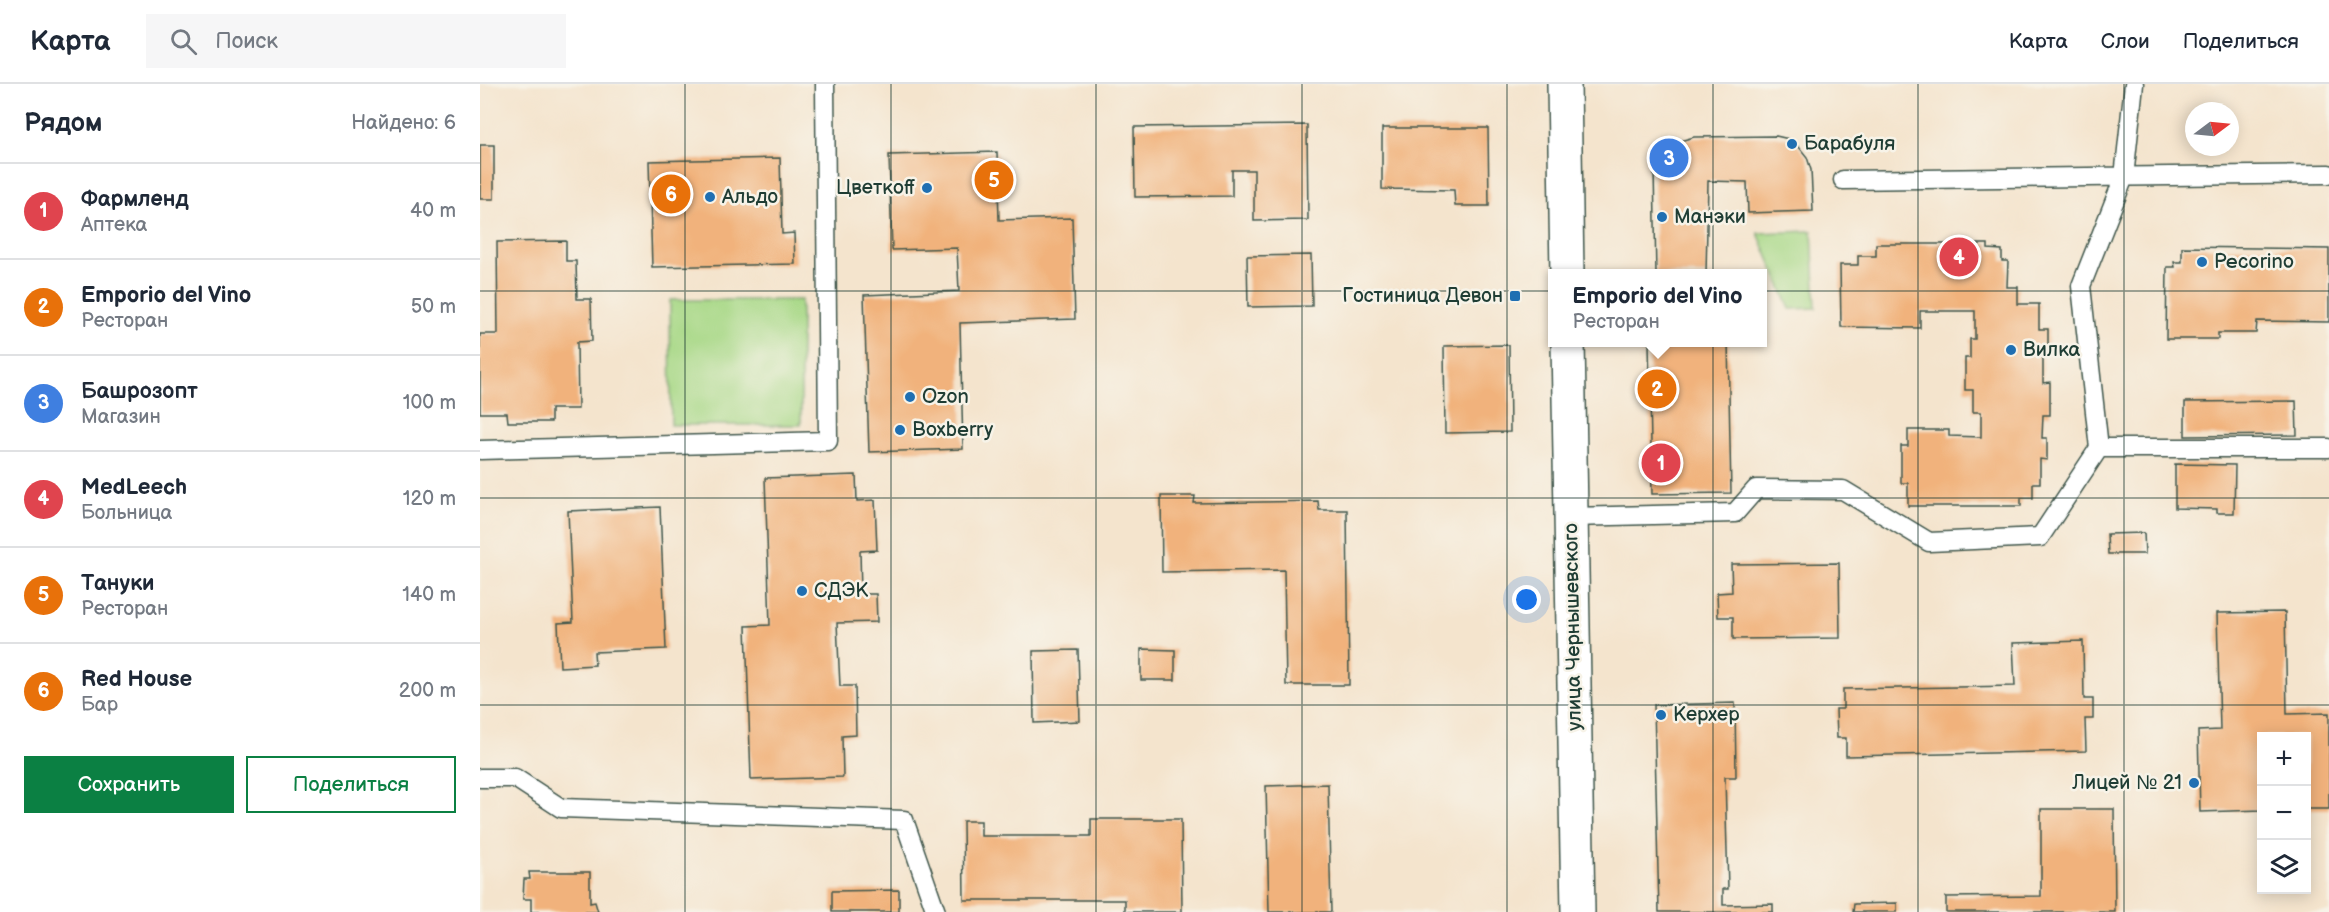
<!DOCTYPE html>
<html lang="ru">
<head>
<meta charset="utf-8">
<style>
  :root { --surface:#fff; --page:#f6f6f7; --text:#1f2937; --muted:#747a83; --line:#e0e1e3; --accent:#0b8043 }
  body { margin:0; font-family:"Balsamiq Sans",sans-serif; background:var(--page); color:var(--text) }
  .controls { position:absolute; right:18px; bottom:18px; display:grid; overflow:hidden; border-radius:0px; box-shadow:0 3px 15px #0003 }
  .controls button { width:54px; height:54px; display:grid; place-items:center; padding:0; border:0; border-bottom:2px solid var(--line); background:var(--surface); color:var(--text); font:30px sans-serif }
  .compass { position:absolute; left:1705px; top:18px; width:54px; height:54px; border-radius:50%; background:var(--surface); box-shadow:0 3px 15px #0003; rotate:74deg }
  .you { position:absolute; left:1047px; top:516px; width:21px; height:21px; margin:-15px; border:4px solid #fff; border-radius:50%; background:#1a73e8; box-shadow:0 0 0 9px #1a73e833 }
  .badge { display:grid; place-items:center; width:39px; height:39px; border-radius:50%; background:var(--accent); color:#fff; font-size:20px; font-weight:700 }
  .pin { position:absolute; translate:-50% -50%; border:3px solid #fff; box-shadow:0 2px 6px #0006 }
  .popup { position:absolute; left:1068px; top:185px; width:219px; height:78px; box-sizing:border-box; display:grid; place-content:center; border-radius:0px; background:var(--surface); filter:drop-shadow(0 2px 4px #0005); font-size:20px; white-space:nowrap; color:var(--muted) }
  .popup b { font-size:22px; color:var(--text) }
  .popup::after { content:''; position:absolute; left:50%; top:100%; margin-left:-12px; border:12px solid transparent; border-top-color:var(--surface) }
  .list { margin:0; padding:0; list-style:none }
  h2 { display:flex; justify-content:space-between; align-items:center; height:78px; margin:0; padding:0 24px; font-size:26px }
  h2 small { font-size:20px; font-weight:400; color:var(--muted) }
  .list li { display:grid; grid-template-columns:39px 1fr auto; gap:18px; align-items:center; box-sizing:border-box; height:96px; padding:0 24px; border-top:2px solid var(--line) }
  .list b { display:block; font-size:22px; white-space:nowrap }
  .list p { margin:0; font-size:20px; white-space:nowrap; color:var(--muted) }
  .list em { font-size:20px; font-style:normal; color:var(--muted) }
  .actions { display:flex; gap:12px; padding:18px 24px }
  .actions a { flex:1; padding:14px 0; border:2px solid var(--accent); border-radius:0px; text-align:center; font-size:21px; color:var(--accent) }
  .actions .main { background:var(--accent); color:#fff }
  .icon { flex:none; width:33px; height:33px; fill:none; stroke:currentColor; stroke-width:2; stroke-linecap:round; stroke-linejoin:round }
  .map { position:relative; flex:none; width:1849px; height:828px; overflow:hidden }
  header { display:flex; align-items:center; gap:36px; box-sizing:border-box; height:84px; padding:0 30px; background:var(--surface); border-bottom:2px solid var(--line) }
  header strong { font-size:28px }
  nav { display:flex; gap:33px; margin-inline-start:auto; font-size:21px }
  .search { width:420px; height:54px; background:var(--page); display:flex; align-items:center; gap:15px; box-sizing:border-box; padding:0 21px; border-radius:0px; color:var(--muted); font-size:22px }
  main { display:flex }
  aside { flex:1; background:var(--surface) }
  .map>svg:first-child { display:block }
  .green { fill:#a7d886; stroke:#638a5d; stroke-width:1.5 }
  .building { fill:#f1b27c }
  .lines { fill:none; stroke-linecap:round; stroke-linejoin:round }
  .service-casing { stroke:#3f564b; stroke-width:21 }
  .tertiary-casing { stroke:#3f564b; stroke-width:36 }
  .service { stroke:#fff; stroke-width:18 }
  .tertiary { stroke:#fff; stroke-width:33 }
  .grid { fill:none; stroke:#1f3d34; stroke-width:1.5; stroke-opacity:0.55 }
  .poi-dot { fill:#1f6fb2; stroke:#f7f3e8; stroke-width:2 }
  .labels { text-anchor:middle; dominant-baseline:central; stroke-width:5; stroke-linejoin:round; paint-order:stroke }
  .poi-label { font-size:20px; fill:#1f3d34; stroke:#f7f3e8; text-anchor:start }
  .street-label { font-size:20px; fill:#1f3d34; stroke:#f7f3e8 }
</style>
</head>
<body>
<header>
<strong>Карта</strong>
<div class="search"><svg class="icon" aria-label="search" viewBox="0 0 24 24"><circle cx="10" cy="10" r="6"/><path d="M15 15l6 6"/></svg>Поиск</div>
<nav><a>Карта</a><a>Слои</a><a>Поделиться</a></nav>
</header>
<main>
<aside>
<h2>Рядом<small>Найдено: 6</small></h2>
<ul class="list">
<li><span class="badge" style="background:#e0444e">1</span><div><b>Фармленд</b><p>Аптека</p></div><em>40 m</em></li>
<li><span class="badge" style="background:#e8710a">2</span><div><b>Emporio del Vino</b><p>Ресторан</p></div><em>50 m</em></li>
<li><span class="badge" style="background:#3f7fe0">3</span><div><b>Башрозопт</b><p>Магазин</p></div><em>100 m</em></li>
<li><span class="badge" style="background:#e0444e">4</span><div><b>MedLeech</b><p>Больница</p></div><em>120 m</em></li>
<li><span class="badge" style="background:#e8710a">5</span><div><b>Тануки</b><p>Ресторан</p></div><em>140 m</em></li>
<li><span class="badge" style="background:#e8710a">6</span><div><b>Red House</b><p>Бар</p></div><em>200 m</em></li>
</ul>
<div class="actions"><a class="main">Сохранить</a><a>Поделиться</a></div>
</aside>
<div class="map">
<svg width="1849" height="828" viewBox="0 0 1849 828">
  <rect width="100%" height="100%" fill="#f7f3e8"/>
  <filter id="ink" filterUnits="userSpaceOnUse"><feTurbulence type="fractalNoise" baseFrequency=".0167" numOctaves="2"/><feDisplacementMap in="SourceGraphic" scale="12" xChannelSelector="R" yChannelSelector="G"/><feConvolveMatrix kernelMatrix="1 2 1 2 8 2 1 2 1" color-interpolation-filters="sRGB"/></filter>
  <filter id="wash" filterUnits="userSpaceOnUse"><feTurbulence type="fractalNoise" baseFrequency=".008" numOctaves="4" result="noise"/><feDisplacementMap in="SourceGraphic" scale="24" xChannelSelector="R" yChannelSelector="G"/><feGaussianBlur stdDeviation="1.35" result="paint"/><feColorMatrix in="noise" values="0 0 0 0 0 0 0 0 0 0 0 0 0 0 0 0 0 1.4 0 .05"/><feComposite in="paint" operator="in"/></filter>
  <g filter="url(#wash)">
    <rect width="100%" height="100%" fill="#f4e4cd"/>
    <path class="green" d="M1332,147L1336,224L1310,225L1278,149Z
      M190,216H321V341H191Z"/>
    <g id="blocks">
      <path class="building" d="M827,41L828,136L774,137V86H752V112L655,113L654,43Z
        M902,44H1008L1009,122H975L974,106L902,105Z
        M1296,52L1309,55L1319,63L1327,73L1331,86L1333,127L1268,129L1267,98L1228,97L1226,190H1176L1174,85L1184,67L1200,57L1214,53Z
        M0,61H14V115H0Z
        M517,68L519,136L592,134L595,235L480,239L483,365L389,368L384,211L479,207L477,164L412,166L409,71Z
        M300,74L302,150L314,149L315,180L172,183L169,77Z
        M86,157V177H96L97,215H111L112,257L97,258L98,325H71V338H28L27,329H0V250H18L17,158Z
        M1396,160H1508V165L1522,166V177H1528L1527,203H1538V220H1559V245H1568V264H1563V299L1570,298V331H1563L1562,354H1567V376L1560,375V399H1553V414H1541V422H1428V399H1421V362H1428V346H1469V352L1501,353V328H1493V306H1485V274H1490V255H1495V227H1440V244L1361,243L1360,181H1378V172H1396Z
        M1702,163L1849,165V238L1777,237L1776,249H1738V255H1686L1687,183H1695L1694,178H1702Z
        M831,171L832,222L768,223L767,172Z
        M1169,258H1248L1251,409L1172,410Z
        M1029,261L1030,348L965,349L964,262Z
        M1816,317L1817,351L1705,352V318Z
        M1695,380L1755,381L1754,429H1737V425L1695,424Z
        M376,391L377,417L395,416L397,466L380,467L381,510H396L397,538L357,539L360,602H375L376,651L362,652L363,693L271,696L266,542L290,541L285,394Z
        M681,412H715L714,419L838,417L839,426H867L869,601H806L804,486L682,488Z
        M180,423L186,565L114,568L115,581L80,583L78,539L93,538L88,427Z
        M1664,449L1665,470H1628L1627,450Z
        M1359,479L1360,554L1253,555V533H1238L1237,509L1252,508L1251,480Z
        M1805,528L1807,630L1849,629V725H1826V652H1782V726L1720,728L1718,647L1740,646L1737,529Z
        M1603,557L1604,615H1613V635H1605L1606,667L1366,672V654H1357L1356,625H1363V605L1535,602L1533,559Z
        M661,565L695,566V596H661Z
        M598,566L600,637L554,639L553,567Z
        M1255,619L1256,693H1245L1248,805H1243V821L1293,820V828H1179L1174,621Z
        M848,700L851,828H789L786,702Z
        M1561,725H1634L1635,828H1466V813L1561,812Z
        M611,735H701L702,828H645V816H484L483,737H501V752H611Z
        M49,788H110V819L115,818L118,828H51V815H43L44,795H50Z
        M419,806V828H352V807Z
        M1417,819V828H1373L1374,820Z"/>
    </g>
  </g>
  <g filter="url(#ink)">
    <use href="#blocks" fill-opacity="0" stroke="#3f564b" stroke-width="1.5"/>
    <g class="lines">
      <defs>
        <path id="service" d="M1363,96L1849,90
          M1619,364L1601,202L1644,93L1654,0
          M0,366L348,357L345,0
          M1091,433L1255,429L1276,405L1363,406L1449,458L1560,453L1619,364H1849
          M0,694H35L81,724L424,736L456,828"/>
        <path id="tertiary" d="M1084,0L1087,190
          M1088,258L1098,828"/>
      </defs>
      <use href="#service" class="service-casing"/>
      <use href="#tertiary" class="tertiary-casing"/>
      <use href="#service" class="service"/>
      <use href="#tertiary" class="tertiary"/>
    </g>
  </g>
  <path class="grid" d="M205,0V828M411,0V828M616,0V828M822,0V828M1027,0V828M1233,0V828M1438,0V828M1644,0V828M0,207H1849M0,414H1849M0,621H1849"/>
  <g class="poi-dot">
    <circle cx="1312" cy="60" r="6"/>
    <circle cx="447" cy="104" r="6"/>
    <circle cx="230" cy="113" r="6"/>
    <circle cx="1182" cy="133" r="6"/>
    <circle cx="1722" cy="178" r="6"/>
    <rect x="1029" y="206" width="12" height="12" rx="3"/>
    <circle cx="1531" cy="266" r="6"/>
    <circle cx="430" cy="313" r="6"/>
    <circle cx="420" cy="346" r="6"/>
    <circle cx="322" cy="507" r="6"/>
    <circle cx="1181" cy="631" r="6"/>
    <circle cx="1714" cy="699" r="6"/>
  </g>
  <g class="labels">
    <g class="poi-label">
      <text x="1324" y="60">Барабуля</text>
      <text x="435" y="104" text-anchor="end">Цветкoff</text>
      <text x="242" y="113">Альдо</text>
      <text x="1194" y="133">Манэки</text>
      <text x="1734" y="178">Pecorino</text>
      <text x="1023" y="212" text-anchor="end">Гостиница Девон</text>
      <text x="1543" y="266">Вилка</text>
      <text x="442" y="313">Ozon</text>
      <text x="432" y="346">Boxberry</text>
      <text x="334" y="507">СДЭК</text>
      <text x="1193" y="631">Керхер</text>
      <text x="1702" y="699" text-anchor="end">Лицей № 21</text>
    </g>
    <g class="street-label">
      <text transform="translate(1093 543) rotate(-91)">улица Чернышевского</text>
    </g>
  </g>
</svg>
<div class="controls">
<button>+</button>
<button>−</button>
<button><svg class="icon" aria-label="layers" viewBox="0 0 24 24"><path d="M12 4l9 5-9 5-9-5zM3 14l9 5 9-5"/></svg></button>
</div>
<svg class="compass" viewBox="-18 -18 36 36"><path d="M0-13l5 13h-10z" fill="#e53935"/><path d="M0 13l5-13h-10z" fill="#747a83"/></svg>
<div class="you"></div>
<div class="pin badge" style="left:1181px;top:379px;background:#e0444e">1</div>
<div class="pin badge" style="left:1177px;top:305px;background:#e8710a">2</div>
<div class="popup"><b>Emporio del Vino</b>Ресторан</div>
<div class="pin badge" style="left:1189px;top:74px;background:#3f7fe0">3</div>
<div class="pin badge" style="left:1479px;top:173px;background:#e0444e">4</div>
<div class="pin badge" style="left:514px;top:96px;background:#e8710a">5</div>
<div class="pin badge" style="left:191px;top:110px;background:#e8710a">6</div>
</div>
</main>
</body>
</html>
